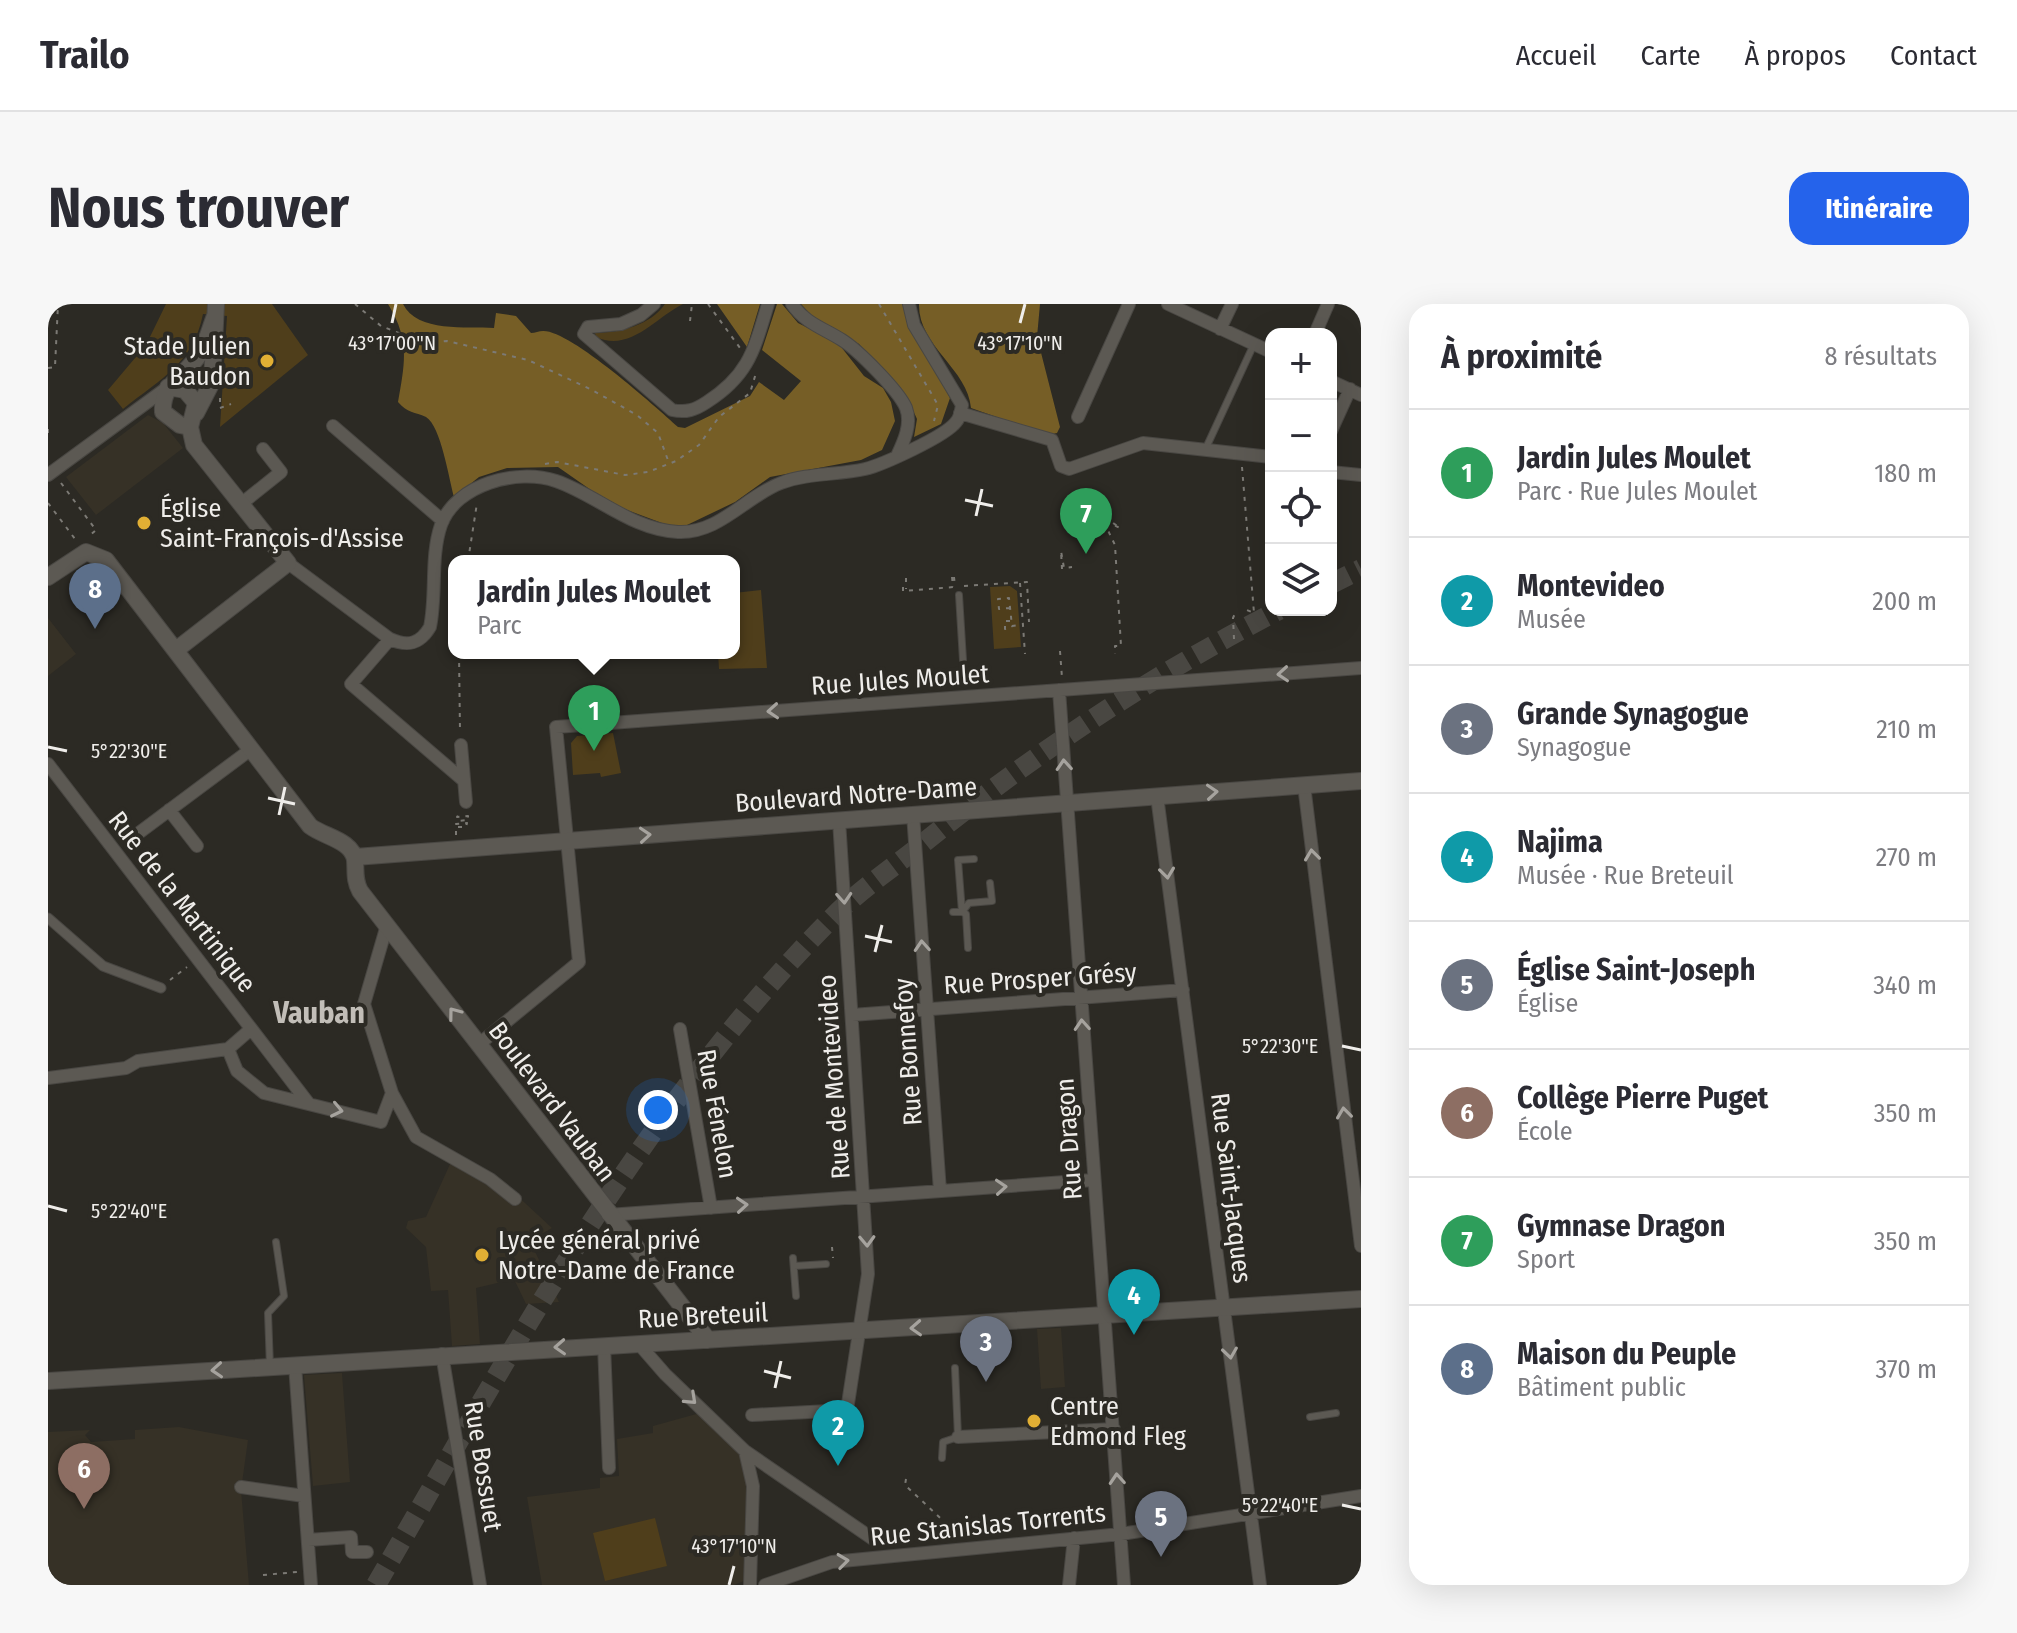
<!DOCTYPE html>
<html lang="fr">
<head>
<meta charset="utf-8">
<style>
  :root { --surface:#fff; --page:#f7f7f7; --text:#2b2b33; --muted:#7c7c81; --line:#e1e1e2; --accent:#2563eb }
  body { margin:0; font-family:"Fira Sans Condensed",sans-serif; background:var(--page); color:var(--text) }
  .controls { position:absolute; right:24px; top:24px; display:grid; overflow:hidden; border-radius:16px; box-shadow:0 8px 32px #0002 }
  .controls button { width:72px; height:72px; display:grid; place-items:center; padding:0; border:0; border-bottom:2px solid var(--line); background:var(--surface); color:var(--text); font:40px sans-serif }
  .you { position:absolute; left:610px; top:806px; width:28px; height:28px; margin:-20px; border:6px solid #fff; border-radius:50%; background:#1a73e8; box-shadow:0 0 0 12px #1a73e833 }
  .badge { display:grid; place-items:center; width:52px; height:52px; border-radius:50%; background:var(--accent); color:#fff; font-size:26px; font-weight:700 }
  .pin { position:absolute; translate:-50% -66px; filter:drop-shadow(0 2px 4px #0008) }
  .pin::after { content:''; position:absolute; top:42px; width:28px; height:24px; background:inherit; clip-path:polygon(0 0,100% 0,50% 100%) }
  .popup { position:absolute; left:400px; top:251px; width:292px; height:104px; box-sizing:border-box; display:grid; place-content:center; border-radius:16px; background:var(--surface); filter:drop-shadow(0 2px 6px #0005); font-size:26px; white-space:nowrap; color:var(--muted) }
  .popup b { font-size:30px; color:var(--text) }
  .popup::after { content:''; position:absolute; left:50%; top:100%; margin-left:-16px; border:16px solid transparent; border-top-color:var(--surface) }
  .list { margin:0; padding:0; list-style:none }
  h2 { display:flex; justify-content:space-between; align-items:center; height:104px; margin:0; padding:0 32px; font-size:34px }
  h2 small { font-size:26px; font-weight:400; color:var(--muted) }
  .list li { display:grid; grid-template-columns:52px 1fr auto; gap:24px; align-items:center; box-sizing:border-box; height:128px; padding:0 32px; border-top:2px solid var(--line) }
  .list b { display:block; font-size:30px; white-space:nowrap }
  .list p { margin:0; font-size:26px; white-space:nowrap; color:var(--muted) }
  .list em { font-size:26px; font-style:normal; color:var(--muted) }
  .icon { flex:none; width:44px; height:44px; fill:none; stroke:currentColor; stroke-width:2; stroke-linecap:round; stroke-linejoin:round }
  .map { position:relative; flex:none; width:1313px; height:1281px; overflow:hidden; border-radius:24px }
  header { display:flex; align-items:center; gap:48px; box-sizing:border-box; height:112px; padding:0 40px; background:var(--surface); border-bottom:2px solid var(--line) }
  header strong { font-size:38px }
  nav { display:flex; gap:44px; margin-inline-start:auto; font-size:28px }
  .intro { display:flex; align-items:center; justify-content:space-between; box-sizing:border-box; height:192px; padding:0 48px }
  h1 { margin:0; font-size:56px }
  .button { padding:20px 36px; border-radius:24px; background:var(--accent); color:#fff; font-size:28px; font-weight:700 }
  main { display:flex; gap:48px; padding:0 48px }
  aside { flex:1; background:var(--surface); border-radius:24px; box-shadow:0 8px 32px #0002 }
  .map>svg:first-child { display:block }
  .built { fill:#363126 }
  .green { fill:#4f3e1b }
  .forest { fill:#765e26 }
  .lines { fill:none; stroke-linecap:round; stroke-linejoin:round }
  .trunk-tunnel { stroke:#494742; stroke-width:20; stroke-dasharray:20 10; stroke-linecap:butt }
  .service-casing { stroke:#494743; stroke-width:8 }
  .pedestrian-casing { stroke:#494743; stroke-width:11 }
  .minor-casing { stroke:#494743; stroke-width:14 }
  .tertiary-casing { stroke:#494743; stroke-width:18 }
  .path { stroke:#7c7a75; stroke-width:2; stroke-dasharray:4 6; stroke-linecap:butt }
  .service { stroke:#5c5953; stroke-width:6 }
  .pedestrian { stroke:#5c5953; stroke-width:9 }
  .minor { stroke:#5c5953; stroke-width:12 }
  .tertiary { stroke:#5c5953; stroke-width:16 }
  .oneway { stroke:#a6a39e }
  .ticks { fill:none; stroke:#efedea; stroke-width:3 }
  .poi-dot { fill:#e1af34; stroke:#2c2a24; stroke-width:3 }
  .labels { text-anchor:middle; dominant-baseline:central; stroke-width:8; stroke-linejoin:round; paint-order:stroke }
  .poi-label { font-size:26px; fill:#efedea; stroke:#2c2a24; text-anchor:start }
  .street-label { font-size:26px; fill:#efedea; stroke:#2c2a24 }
  .quarter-label { font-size:30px; font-weight:bold; fill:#c2beb8; stroke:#2c2a24 }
  .ticks-label { font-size:20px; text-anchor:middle; fill:#efedea; stroke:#2c2a24; stroke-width:8; stroke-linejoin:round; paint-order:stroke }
</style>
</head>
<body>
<header>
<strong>Trailo</strong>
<nav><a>Accueil</a><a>Carte</a><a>À propos</a><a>Contact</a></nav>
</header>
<div class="intro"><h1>Nous trouver</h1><a class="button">Itinéraire</a></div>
<main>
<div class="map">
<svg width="1313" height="1281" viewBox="0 0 1313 1281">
  <rect width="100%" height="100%" fill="#2c2a24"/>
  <path class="built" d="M100,111L115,119L135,144L48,211L18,173Z
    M0,314L28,350L0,372Z
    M403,858L442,883L449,873L504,924L482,937L511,998L478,1000L466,975L428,984L432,1040L404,1042L400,986L383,987L378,943L358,924L360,917L378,913Z
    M1013,1024L1017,1083L993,1085L989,1025Z
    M294,1069L302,1178L265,1182L256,1071Z
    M652,1109L692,1150L701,1181L696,1277L686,1281H494L479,1193L552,1184V1174L571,1172L569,1135L605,1129V1122Z
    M131,1123L200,1136L193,1186L201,1281H0V1128L42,1126L37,1131L43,1138L87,1135V1126Z"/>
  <path class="green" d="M118,0H224L260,51L172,123L179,12L155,10C145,60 112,75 75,105L60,86L98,41Z
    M617,0H635C608,13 582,49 548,33L547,29C571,29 603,21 617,0Z
    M962,282L969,287L973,343L946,345L942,283Z
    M713,286L719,364L671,365L670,349H686V289Z
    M565,429L573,469L553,473L552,469L525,471L523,439L529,432Z
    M607,1214L619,1262L557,1277L545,1229Z"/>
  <path class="forest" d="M340,0H355C369,29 419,22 446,24L448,9L468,12L483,29C487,29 491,27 495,27C522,26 608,103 630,123L637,124L702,92L711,78L736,96L753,77L714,46L729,0H734L750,19L790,39L816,72L835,84L843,98L847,117L834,146L813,156L722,173L687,198L639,221L622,222L563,200L510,163L459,164L431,173L406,193C401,175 393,122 378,113C367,108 359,109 350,98C357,58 362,36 340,0Z
    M669,0H712L699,43Z
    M753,0H857L863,24L902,94L893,120L866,133L869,115L859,93L811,40L764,12Z
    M871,0H992L989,33L1012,123L1009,129L1000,131L923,104C920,65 870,42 871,0Z"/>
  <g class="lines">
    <path class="trunk-tunnel" d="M1283,280L1313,265
      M328,1281C463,1047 592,807 784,614C809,588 840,567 868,545C981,453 1102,372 1231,306"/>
    <defs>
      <path id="service" d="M1157,146L1206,40
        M911,291L915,356
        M905,608H914L910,556L926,555
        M920,644L918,610L914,608L921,599L944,597L942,579
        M745,954L748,992
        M746,962L778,960
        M222,1063L220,1009L236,992L228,938
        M1262,1113L1288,1109
        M894,1154L895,1138L910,1133L907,1064"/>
      <path id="pedestrian" d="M0,614L55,662L113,684"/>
      <path id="minor" d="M606,0L593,11L573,20L540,23L536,30L624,106C638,109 647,106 659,98C701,71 706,46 720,0
        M744,0C757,19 775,24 794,36C810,46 851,87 858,104C864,120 856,137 849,152
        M1120,0L1223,48
        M1172,25L1184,0
        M1267,30L1280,0
        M1283,77L1313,91
        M912,109L1004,136L1013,162L1021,165L1095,139L1223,153
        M1030,113L1081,0
        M285,122L395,217
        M1283,127L1302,85
        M1283,168L1313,171
        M0,171L120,83
        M193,200L233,168L215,145
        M240,259L342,335C360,343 372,340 382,323C389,290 382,253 393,221C408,180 469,164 508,177C549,191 584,226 630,228C671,230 698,192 733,179C759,169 790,171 817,165C834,161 898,132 908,118C912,114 913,107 914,101L866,21L861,0
        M342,335L303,380L415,476
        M1011,386L1076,1281
        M413,441L418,498
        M0,460L261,800
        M1256,481L1313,942
        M1109,492L1212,1281
        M121,506L149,542
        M865,510L892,887
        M84,534L202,446
        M804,711L1135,686
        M632,725L663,904
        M430,741L531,658L508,423L1313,364
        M180,745L189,767L216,789L333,818L344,789L316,700L339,621
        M0,774L78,764L90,757L180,745L203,725
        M344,789L368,833L442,875L467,895
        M560,911L1045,876
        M590,1039L617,1070L697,1147L705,1182L702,1281
        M556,1041L561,1164
        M394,1050L432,1281
        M247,1061L263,1281
        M704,1111L799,1106L820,970L791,516
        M910,1133L1066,1125
        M697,1147L825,1235
        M193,1183L256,1192
        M260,1236L303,1233L304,1248H319
        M717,1281L784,1258L1073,1230L1313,1192
        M1021,1281L1026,1234"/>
      <path id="tertiary" d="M120,83L137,86L148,99L142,123L146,141L240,259L128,346
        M148,109L164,78L168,0
        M142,123L132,121L115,108C113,78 139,72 152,49C159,38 162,24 167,12
        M0,273L38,248L58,256L262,522C276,533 304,536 307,556C308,568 306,576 312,587L660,1036
        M307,553L1313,477
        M0,1077L1313,995"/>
    </defs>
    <use href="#service" class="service-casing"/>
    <use href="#pedestrian" class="pedestrian-casing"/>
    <use href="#minor" class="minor-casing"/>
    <use href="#tertiary" class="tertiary-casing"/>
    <path class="path" d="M307,0L333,22L361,33L378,39L399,37L480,56L542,85L589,111L610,129L621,159
      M660,0L692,44
      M831,0L890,101L886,117
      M642,17L644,0
      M0,64L7,63L10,0
      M178,81L196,70
      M172,94V104L183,100
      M0,125V129
      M497,160L509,158L577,171L600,168L628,157L651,141L671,113L702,89L708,69
      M1194,163L1206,309L1194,304
      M13,179L48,226L40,233
      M0,199L27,235
      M1062,202L1046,205L1072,224L1055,216L1067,241L1073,342H1067V350
      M420,257L429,199
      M1014,265L1013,247L1016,264L1024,263
      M904,273L905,283
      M906,273L907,282
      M858,274V285
      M972,279L977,350
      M916,282L979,278L981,318
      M855,283V287L906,283
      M962,304L951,305L950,295L961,294L964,322L973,321
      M962,317H957V325L964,323
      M1186,335L1185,314L1188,307
      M1012,347L1014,374
      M411,349L412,428
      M408,531V523H418L419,519L408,520L409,517L420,516V512L409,513L411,510
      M122,676L139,663
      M784,943L785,954
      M858,1175L857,1181L904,1225L905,1234
      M837,1237L853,1239
      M215,1271L249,1268"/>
    <use href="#service" class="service"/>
    <use href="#pedestrian" class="pedestrian"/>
    <use href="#minor" class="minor"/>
    <use href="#tertiary" class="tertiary"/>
  </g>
  <defs><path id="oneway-chevron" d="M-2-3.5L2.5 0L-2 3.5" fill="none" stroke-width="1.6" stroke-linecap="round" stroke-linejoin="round" transform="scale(2)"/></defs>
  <g class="oneway">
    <use href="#oneway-chevron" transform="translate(1235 370) rotate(176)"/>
    <use href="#oneway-chevron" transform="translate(725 407) rotate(176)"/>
    <use href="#oneway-chevron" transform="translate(1016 461) rotate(-94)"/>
    <use href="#oneway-chevron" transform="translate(1164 488) rotate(-4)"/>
    <use href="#oneway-chevron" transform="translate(597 531) rotate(-4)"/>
    <use href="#oneway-chevron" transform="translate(1264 551) rotate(-97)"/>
    <use href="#oneway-chevron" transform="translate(1119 569) rotate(83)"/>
    <use href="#oneway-chevron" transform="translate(796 594) rotate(86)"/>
    <use href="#oneway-chevron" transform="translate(874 642) rotate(-94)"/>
    <use href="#oneway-chevron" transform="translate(406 709) rotate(-127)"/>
    <use href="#oneway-chevron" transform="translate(1034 721) rotate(-94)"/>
    <use href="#oneway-chevron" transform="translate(289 806) rotate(12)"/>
    <use href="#oneway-chevron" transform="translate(1296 809) rotate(-97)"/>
    <use href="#oneway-chevron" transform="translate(953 883) rotate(-4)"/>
    <use href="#oneway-chevron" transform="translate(694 901) rotate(-4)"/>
    <use href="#oneway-chevron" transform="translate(819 937) rotate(88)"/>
    <use href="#oneway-chevron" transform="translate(868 1024) rotate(177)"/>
    <use href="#oneway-chevron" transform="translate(512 1043) rotate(177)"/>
    <use href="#oneway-chevron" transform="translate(1182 1049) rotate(82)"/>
    <use href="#oneway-chevron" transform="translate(169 1066) rotate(176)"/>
    <use href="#oneway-chevron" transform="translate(643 1095) rotate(43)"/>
    <use href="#oneway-chevron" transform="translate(1069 1175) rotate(-94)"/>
    <use href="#oneway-chevron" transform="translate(795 1257) rotate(-7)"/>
  </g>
  <path class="ticks" d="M344,19L348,0M972,19L977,0M917,196L945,202M928,212L934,185M0,443L19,447M220,494L247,500M231,511L237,483M817,632L844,638M827,648L834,621M1294,742L1313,746M0,902L19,907M716,1067L743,1074M727,1084L733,1057M1294,1201L1313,1205M681,1281L686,1262"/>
  <g class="poi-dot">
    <circle cx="219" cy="57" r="8"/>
    <circle cx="96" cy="219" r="8"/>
    <circle cx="434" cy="951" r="8"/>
    <circle cx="986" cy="1117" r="8"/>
  </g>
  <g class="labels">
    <g class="poi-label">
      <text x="203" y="42" text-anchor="end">Stade Julien<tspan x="203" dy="30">Baudon</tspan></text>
      <text x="112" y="204">Église<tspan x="112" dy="30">Saint-François-d'Assise</tspan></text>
      <text x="450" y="936">Lycée général privé<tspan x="450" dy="30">Notre-Dame de France</tspan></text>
      <text x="1002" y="1102">Centre<tspan x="1002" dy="30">Edmond Fleg</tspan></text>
    </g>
    <g class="street-label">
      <text transform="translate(852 376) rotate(-4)">Rue Jules Moulet</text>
      <text transform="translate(808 491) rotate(-4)">Boulevard Notre-Dame</text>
      <text transform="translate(134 598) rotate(52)">Rue de la Martinique</text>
      <text transform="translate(992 675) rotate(-4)">Rue Prosper Grésy</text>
      <text transform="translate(860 748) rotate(-94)">Rue Bonnefoy</text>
      <text transform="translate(786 773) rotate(-94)">Rue de Montevideo</text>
      <text transform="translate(504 798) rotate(53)">Boulevard Vauban</text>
      <text transform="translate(669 810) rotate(80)">Rue Fénelon</text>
      <text transform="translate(1021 835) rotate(-94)">Rue Dragon</text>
      <text transform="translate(1183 884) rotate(83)">Rue Saint-Jacques</text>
      <text transform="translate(655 1012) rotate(-3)">Rue Breteuil</text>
      <text transform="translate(435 1162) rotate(81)">Rue Bossuet</text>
      <text transform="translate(940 1221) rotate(-6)">Rue Stanislas Torrents</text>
    </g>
    <g class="quarter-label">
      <text x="271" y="709">Vauban</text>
    </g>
  </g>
  <g class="ticks-label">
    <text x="344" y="46">43°17'00"N</text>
    <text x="972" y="46">43°17'10"N</text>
    <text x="81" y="454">5°22'30"E</text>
    <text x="1232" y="749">5°22'30"E</text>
    <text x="81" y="914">5°22'40"E</text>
    <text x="1232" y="1208">5°22'40"E</text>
    <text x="686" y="1249">43°17'10"N</text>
  </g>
</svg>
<div class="controls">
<button>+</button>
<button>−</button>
<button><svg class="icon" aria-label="locate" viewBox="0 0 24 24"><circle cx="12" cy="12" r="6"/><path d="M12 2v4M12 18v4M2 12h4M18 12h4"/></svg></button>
<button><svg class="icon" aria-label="layers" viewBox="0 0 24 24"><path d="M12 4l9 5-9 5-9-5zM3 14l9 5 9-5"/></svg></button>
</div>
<div class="you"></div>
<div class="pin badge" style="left:546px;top:447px;background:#2e9e5b">1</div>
<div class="popup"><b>Jardin Jules Moulet</b>Parc</div>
<div class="pin badge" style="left:790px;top:1162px;background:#0f9aa8">2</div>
<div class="pin badge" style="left:938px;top:1078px;background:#6b7280">3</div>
<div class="pin badge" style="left:1086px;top:1031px;background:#0f9aa8">4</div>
<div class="pin badge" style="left:1113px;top:1253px;background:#6b7280">5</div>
<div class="pin badge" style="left:36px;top:1205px;background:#8d6e63">6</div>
<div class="pin badge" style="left:1038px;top:250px;background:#2e9e5b">7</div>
<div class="pin badge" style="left:47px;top:325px;background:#5c6f8a">8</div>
</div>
<aside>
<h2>À proximité<small>8 résultats</small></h2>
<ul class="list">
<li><span class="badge" style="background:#2e9e5b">1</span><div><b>Jardin Jules Moulet</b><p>Parc · Rue Jules Moulet</p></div><em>180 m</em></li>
<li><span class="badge" style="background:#0f9aa8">2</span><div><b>Montevideo</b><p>Musée</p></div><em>200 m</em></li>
<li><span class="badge" style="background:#6b7280">3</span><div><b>Grande Synagogue</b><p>Synagogue</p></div><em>210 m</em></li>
<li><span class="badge" style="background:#0f9aa8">4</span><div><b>Najima</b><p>Musée · Rue Breteuil</p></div><em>270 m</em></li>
<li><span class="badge" style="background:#6b7280">5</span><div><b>Église Saint-Joseph</b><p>Église</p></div><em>340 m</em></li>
<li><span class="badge" style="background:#8d6e63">6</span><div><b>Collège Pierre Puget</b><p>École</p></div><em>350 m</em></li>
<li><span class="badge" style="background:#2e9e5b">7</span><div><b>Gymnase Dragon</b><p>Sport</p></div><em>350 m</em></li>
<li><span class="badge" style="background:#5c6f8a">8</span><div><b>Maison du Peuple</b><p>Bâtiment public</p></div><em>370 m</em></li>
</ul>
</aside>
</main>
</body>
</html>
